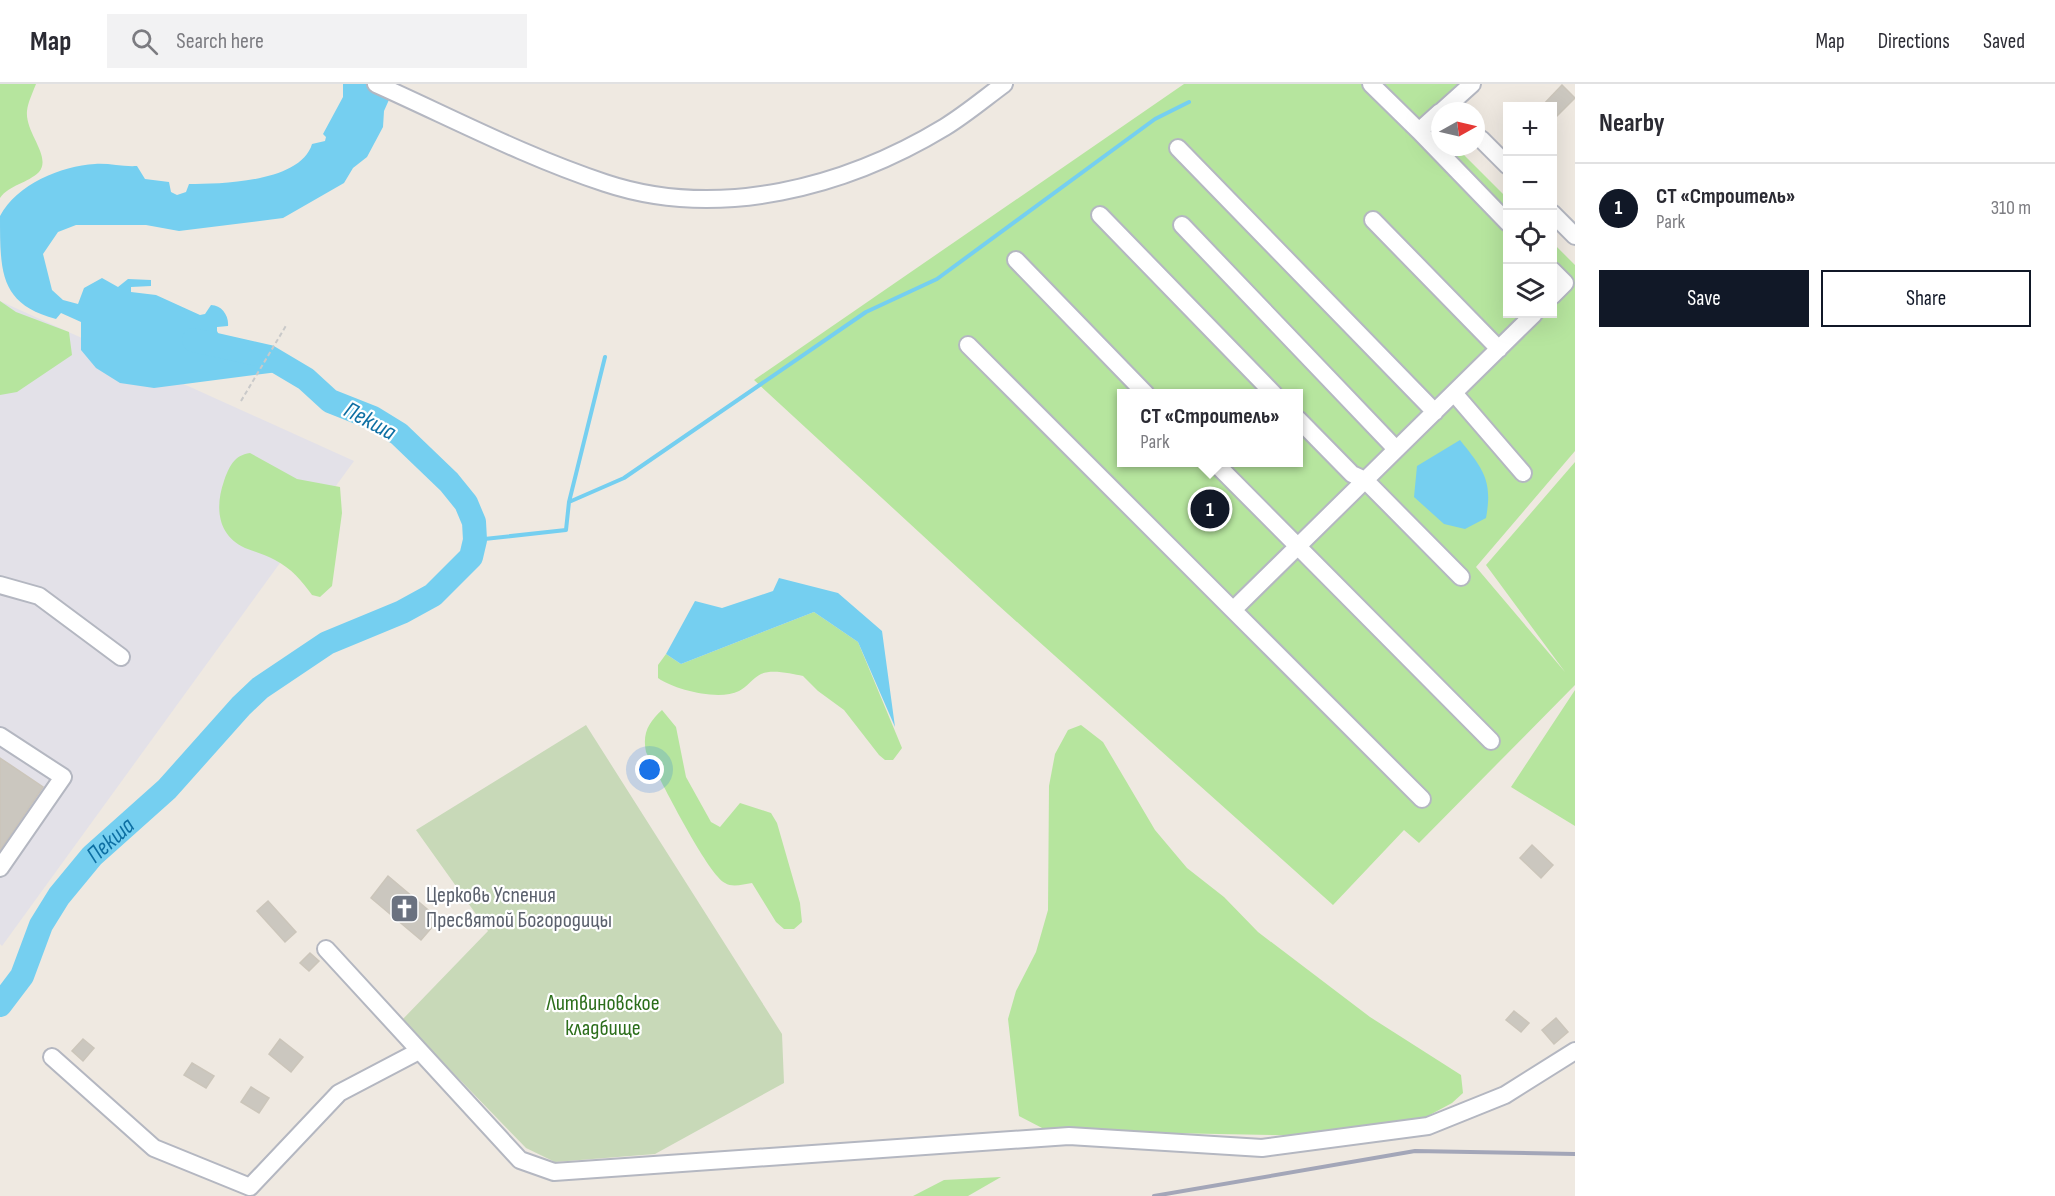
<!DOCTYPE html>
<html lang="en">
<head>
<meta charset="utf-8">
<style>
  :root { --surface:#fff; --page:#f2f2f3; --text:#2b2b33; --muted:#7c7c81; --line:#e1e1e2; --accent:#111827 }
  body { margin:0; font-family:"Sofia Sans Condensed",sans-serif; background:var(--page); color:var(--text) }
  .controls { position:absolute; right:18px; top:18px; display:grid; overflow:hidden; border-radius:0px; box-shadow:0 6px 24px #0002 }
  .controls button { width:54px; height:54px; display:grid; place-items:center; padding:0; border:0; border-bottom:2px solid var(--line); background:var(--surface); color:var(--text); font:30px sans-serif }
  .compass { position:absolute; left:1431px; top:18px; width:54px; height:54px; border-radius:50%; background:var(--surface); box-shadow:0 6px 24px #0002; rotate:82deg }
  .you { position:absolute; left:650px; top:686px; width:21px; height:21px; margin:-15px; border:4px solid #fff; border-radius:50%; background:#1a73e8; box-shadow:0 0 0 9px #1a73e833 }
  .badge { display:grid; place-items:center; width:39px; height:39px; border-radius:50%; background:var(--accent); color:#fff; font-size:20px; font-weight:700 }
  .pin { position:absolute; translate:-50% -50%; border:3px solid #fff; box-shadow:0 2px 6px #0006 }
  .popup { position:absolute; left:1117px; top:305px; width:186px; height:78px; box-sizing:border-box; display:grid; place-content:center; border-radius:0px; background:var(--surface); filter:drop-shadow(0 2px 4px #0005); font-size:20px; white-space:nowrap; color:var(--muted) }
  .popup b { font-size:22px; color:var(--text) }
  .popup::after { content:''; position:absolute; left:50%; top:100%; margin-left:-12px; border:12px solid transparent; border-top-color:var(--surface) }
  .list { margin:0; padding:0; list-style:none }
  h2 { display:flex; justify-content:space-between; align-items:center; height:78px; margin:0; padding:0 24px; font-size:26px }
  h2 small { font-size:20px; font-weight:400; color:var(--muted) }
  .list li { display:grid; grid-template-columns:39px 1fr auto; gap:18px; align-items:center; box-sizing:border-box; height:90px; padding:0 24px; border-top:2px solid var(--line) }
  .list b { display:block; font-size:22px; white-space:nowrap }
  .list p { margin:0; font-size:20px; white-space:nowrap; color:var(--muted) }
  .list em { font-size:20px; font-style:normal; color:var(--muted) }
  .actions { display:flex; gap:12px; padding:18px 24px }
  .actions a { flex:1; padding:14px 0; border:2px solid var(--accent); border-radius:0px; text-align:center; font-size:21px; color:var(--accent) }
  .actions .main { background:var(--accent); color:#fff }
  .icon { flex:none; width:33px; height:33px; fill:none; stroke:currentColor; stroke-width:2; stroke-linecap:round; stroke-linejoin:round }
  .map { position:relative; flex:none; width:1575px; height:1112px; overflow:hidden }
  header { display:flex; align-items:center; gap:36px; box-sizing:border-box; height:84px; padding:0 30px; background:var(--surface); border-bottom:2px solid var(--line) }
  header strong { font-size:28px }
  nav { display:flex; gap:33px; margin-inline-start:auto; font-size:21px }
  .search { width:420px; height:54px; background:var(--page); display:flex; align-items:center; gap:15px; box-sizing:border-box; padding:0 21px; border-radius:0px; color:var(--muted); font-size:22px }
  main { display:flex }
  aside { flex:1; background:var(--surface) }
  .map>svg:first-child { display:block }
  .industrial { fill:#e3e1e8 }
  .green { fill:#b6e59e; fill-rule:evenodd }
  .cemetery { fill:#c8d9b8 }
  .water { fill:#75cff0 }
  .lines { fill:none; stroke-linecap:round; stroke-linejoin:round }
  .stream { stroke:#75cff0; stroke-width:4 }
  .river { stroke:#75cff0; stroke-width:24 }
  .building { fill:#cbc7bf; stroke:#cbc5ba; stroke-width:1.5 }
  .minor-casing { stroke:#b4b7c1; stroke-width:20 }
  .path { stroke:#c9c9c9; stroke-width:2; stroke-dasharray:4.5 3; stroke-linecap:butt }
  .minor { stroke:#fff; stroke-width:16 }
  .rail { stroke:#a3a6b8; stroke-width:4 }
  .labels { text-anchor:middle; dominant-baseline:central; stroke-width:4.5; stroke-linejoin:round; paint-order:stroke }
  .worship-label { font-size:22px; fill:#5b616d; stroke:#fff; text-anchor:start }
  .park-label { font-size:22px; fill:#2c6e1b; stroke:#fff }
  .water-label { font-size:24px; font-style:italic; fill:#0d6fa3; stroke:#fff }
</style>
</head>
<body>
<header>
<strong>Map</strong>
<div class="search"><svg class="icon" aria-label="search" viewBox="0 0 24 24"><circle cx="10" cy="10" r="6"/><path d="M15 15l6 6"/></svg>Search here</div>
<nav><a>Map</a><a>Directions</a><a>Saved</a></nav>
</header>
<main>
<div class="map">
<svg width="1575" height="1112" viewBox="0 0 1575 1112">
  <rect width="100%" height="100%" fill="#efe9e1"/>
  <path class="industrial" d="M0,217L354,377L2,862L0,860Z"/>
  <path class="green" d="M0,0H36C33,8 28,18 27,27C25,49 52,72 39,88C28,99 9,101 0,114Z
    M1184,0H1478L1435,42L1440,47V63H1456L1507,114L1508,230H1552L1553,159L1575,181V367L1476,483L1565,588L1486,481L1575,378V601L1419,759L1404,746L1333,821L998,521L754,296ZM1122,310H1298V378H1122Z
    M0,217L16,228L69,248L72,271L17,308L0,311Z
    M250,369L297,395L340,403L342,429L332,502L320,513L312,511C301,496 292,485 275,476C266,471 255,468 245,464C217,451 215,423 224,397C229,383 234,371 250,369Z
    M814,528L858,558L902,664L893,676H885L879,671L844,626L818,607L803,592C792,590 772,585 761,590C753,594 747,603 739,607C719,617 675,606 658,594V581L666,570L681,580Z
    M1575,606V742L1511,703Z
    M662,626L676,643L686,693L711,738L720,743L740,719L771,729L777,739L800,819L802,838L794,845H784L776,838L752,799C743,800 733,804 725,799C707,790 658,691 646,668C642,649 649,638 662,626Z
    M1081,641L1103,658L1155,746L1187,784L1224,813L1258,848L1370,933L1461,991L1463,1009L1452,1019L1411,1041L1325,1052L1060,1047L1044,1045L1019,1032L1008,935L1016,907L1036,868L1048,826L1049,702L1055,670L1068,646Z
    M1001,1093L968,1112H913L944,1096Z"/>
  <path class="cemetery" d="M586,641L782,950L784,999L655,1070L555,1078L526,1064L402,936L488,847L416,746Z"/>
  <path class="water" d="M343,0H396L384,27L383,43L367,73L353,84L344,99L283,134L179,147L146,141H76L58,148L43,170L52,206L63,216L78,220L84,204L102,194L118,203L128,195L151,196V202L131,203V208L156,211L200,231L205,230L211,221C222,221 229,232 228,242L217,243V247L229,270L246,269L263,261L295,278L289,292L278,288L154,304L120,299L96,284L81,266V238L61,229L56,235C0,220 0,189 0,132C17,100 61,82 95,80C109,79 123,83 137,82L145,95L169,98L171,108L177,111L186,108L189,100C222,100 301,98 312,60L325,57L326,53L323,50L343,13Z
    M1460,356C1483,385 1493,396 1486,434L1465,445L1444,440L1414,413L1417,382Z
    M779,494L838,509L882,547L895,643L858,558L814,528L681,580L666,570L695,517L722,524L773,507Z"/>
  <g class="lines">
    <path class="stream" d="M569,418L605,273
      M475,456L566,446L569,418L624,394L866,228L937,195L1155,35L1189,18"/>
    <path class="river" id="s1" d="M0,921L22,892L41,841L59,812L92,772L167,705L241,622L260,604L327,559L402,528L433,511L471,473L475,456L474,438L466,419L449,398L399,350L373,334L330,317L306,295L269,273L194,256"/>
  </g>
  <path class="building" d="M1562,1L1575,14L1552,37V22H1542Z
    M0,674L43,703L0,766Z
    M1532,761L1553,781L1541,794L1520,774Z
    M388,792L439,835L421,856L371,814Z
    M268,817L296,848L285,858L257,827Z
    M310,869L319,877L309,887L300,879Z
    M1514,927L1529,939L1521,948L1506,936Z
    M1556,934L1568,948L1554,960L1542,946Z
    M83,955L94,964L83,977L72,967Z
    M280,955L303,973L291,988L269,970Z
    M192,979L214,992L206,1004L184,991Z
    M251,1003L269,1014L259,1029L241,1018Z"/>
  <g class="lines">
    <defs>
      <path id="minor" d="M376,0C452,34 526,73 605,99C719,137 846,103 945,43C966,30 985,14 1004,0
        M1371,0L1419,47
        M1442,27L1472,0
        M1440,28L1419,47L1508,139
        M1481,55L1508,82
        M1178,64L1435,328
        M1552,129L1575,152
        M1100,131L1274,310
        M1373,136L1499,265
        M1182,141L1396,365
        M1016,176L1146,310
        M1552,186L1565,199L1552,212
        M968,261L1233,526
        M1454,309L1523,389
        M1298,335L1352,390L1365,396L1461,493
        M1214,378L1491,657
        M0,501L39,512L121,573
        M0,652L63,693L0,784
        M1422,715L1233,526L1534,230
        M326,865L520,1076L554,1088L1069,1052L1262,1064L1428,1042L1505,1011L1575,967
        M52,973L154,1064L250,1103L339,1009L419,967"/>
    </defs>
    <use href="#minor" class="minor-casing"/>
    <path class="path" d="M241,317L287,240"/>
    <use href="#minor" class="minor"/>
    <path class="rail" d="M1154,1112L1415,1067L1575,1070"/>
  </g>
  <defs>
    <symbol id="church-square" viewBox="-11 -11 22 22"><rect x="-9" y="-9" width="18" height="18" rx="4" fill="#6b7280" stroke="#fff"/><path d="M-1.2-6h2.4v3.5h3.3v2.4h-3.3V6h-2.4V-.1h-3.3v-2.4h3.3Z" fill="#fff"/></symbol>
  </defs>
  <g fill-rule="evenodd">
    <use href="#church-square" x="388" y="808" width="33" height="33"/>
  </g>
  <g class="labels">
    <g class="worship-label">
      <text x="426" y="811">Церковь Успения<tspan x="426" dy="25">Пресвятой Богородицы</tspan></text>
    </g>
    <g class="park-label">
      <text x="603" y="919">Литвиновское<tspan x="603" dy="25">кладбище</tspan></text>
    </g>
    <g class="water-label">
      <text transform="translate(370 337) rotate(28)">Пекша</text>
      <text stroke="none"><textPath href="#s1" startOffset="201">Пекша</textPath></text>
    </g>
  </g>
</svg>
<div class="controls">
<button>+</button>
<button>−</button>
<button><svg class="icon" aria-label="locate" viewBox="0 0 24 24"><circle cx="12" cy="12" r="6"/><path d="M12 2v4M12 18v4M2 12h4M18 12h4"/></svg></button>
<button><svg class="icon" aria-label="layers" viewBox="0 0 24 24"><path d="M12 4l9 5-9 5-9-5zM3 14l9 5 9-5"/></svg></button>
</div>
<svg class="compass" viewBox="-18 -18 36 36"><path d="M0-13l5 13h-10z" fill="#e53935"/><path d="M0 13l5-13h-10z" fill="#7c7c81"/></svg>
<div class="you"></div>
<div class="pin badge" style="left:1210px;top:425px">1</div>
<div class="popup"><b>СТ «Строитель»</b>Park</div>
</div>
<aside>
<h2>Nearby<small></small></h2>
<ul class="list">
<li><span class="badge">1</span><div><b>СТ «Строитель»</b><p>Park</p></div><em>310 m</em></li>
</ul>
<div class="actions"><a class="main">Save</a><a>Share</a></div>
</aside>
</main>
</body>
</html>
